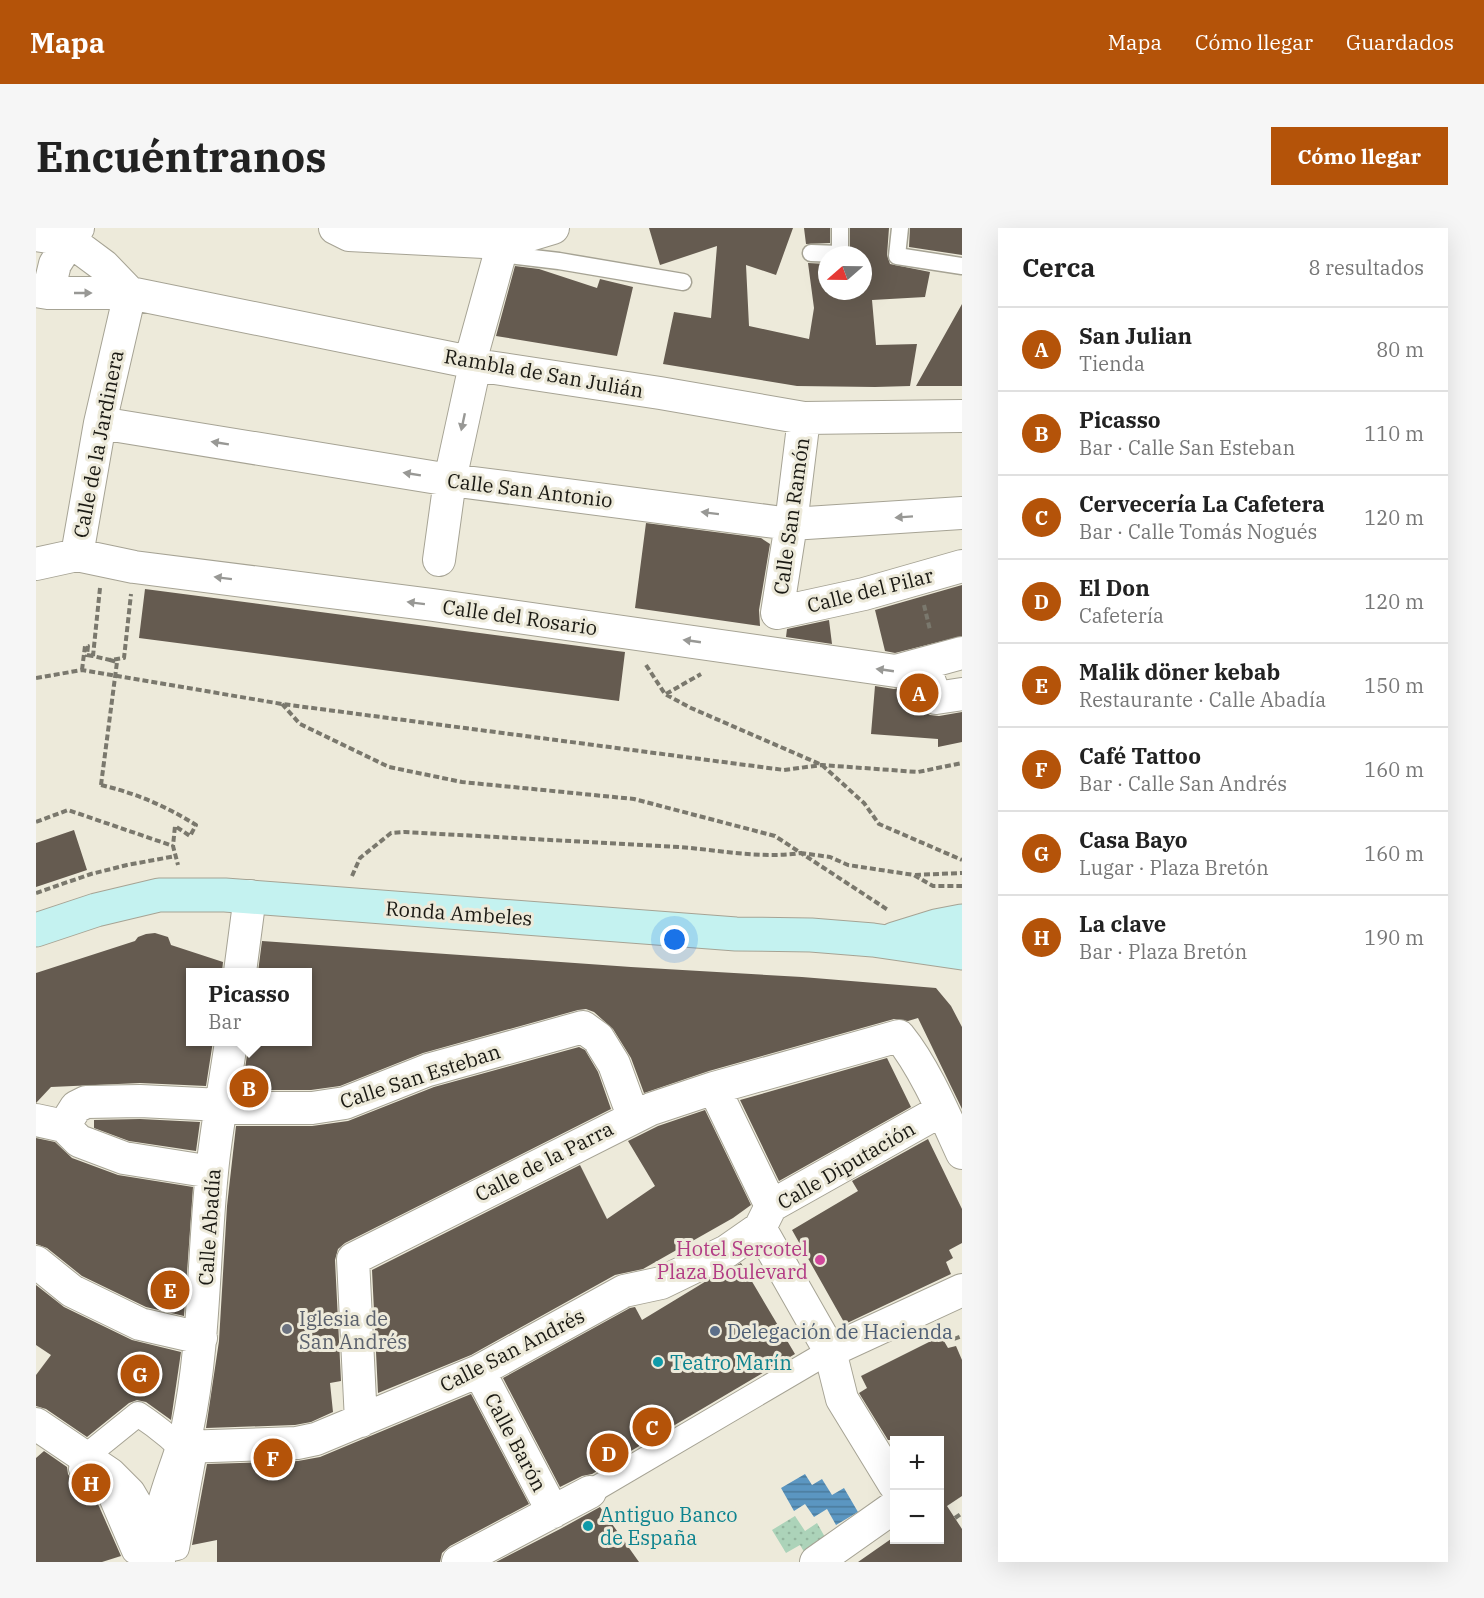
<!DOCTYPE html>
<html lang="es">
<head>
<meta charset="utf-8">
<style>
  :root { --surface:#fff; --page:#f6f6f6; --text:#222; --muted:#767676; --line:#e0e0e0; --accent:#b45309 }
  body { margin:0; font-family:"IBM Plex Serif",serif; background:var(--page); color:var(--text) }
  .controls { position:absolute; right:18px; bottom:18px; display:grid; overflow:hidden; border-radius:0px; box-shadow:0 6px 24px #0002 }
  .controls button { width:54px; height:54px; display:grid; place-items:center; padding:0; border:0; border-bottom:2px solid var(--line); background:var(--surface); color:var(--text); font:30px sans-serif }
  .compass { position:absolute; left:782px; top:18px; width:54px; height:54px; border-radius:50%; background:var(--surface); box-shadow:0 6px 24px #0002; rotate:250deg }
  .you { position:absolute; left:639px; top:712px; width:21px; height:21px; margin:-15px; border:4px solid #fff; border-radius:50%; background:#1a73e8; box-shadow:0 0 0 9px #1a73e833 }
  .badge { display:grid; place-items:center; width:39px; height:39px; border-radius:50%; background:var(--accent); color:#fff; font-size:20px; font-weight:700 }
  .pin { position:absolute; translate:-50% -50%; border:3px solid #fff; box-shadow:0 2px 6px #0006 }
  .popup { position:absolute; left:150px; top:740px; width:126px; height:78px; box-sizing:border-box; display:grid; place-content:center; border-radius:0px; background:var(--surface); filter:drop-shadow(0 2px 4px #0005); font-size:20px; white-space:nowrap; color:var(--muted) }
  .popup b { font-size:22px; color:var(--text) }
  .popup::after { content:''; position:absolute; left:50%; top:100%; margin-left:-12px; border:12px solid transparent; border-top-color:var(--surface) }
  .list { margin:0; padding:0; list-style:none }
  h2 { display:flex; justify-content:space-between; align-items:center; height:78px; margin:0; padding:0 24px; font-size:26px }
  h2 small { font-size:20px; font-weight:400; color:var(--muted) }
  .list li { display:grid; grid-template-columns:39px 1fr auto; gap:18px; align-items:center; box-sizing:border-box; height:84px; padding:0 24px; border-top:2px solid var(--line) }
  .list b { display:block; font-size:22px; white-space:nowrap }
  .list p { margin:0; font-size:20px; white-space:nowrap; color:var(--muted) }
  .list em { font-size:20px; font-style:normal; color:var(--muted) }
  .map { position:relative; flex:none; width:926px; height:1334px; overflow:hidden; border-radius:0px }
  header { display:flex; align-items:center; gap:36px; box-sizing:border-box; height:84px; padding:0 30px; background:var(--accent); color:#fff }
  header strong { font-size:28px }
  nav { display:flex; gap:33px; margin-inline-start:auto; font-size:21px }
  .intro { display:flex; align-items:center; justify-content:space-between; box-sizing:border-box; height:144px; padding:0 36px }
  h1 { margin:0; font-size:42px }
  .button { padding:15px 27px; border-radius:0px; background:var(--accent); color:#fff; font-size:21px; font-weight:700 }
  main { display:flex; gap:36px; padding:0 36px }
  aside { flex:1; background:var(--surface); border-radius:0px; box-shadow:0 6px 24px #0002 }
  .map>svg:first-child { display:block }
  .green { fill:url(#green-dots) }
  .water { fill:url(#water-rules) }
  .building { fill:#655b50 }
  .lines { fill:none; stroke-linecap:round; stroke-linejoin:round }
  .service-casing { stroke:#a6a394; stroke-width:19 }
  .pedestrian-casing { stroke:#a6a394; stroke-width:26 }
  .minor-casing { stroke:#a6a394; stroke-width:34 }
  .secondary-casing { stroke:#a6a394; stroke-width:35 }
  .path { stroke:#7a786d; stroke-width:4; stroke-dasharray:6 3; stroke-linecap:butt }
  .service { stroke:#fff; stroke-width:16 }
  .pedestrian { stroke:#fff; stroke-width:24 }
  .minor { stroke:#fff; stroke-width:32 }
  .secondary { stroke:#c4f2f0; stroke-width:33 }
  .path-bridge { stroke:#7a786d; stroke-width:4; stroke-dasharray:6 3; stroke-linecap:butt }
  .oneway { fill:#989895 }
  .hotel-dot { fill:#d1479c; stroke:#edeada; stroke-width:2 }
  .worship-dot { fill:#6b7280; stroke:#edeada; stroke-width:2 }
  .service-dot { fill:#5c6f8a; stroke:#edeada; stroke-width:2 }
  .culture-dot { fill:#0f9aa8; stroke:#edeada; stroke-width:2 }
  .labels { text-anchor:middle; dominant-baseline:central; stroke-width:6; stroke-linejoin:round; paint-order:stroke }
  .street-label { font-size:20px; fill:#1a1913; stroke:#edeada }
  .hotel-label { font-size:20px; fill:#b23c85; stroke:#edeada; text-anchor:end }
  .worship-label { font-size:20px; fill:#5b616d; stroke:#edeada; text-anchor:start }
  .service-label { font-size:20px; fill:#4e5e75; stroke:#edeada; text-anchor:start }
  .culture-label { font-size:20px; fill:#0d838f; stroke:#edeada; text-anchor:start }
</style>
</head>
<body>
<header>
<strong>Mapa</strong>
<nav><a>Mapa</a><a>Cómo llegar</a><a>Guardados</a></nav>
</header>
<div class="intro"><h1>Encuéntranos</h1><a class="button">Cómo llegar</a></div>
<main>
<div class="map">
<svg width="926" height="1334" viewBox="0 0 926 1334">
  <defs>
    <pattern id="green-dots" width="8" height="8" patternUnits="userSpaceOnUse" patternTransform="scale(1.5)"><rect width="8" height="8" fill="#acd3b9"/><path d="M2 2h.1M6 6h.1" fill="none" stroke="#93b59e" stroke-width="1.8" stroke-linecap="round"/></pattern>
    <pattern id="water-rules" width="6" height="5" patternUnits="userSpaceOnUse" patternTransform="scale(1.5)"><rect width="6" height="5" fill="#5b96c1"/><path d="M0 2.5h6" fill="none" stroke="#4a7a9c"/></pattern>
  </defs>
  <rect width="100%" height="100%" fill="#edeada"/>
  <path class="green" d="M759,1288L769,1303L781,1295L794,1318L773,1332L764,1317L750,1325L736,1302Z"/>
  <path class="water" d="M769,1246L776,1257L786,1251L796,1267L808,1260L822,1284L800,1297L791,1281L778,1289L769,1276L758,1283L745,1260Z"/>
  <path class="building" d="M613,0H757L740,47L710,37L713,98L773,111L778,80L772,35L791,36V63H827V27H814V0H853L851,27L854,36L894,44L889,69L836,72L840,117L881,116L874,158L839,159L761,158L627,136L638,84L675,90L681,18L624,37Z
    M768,0H794V15L770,16Z
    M874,0H926V27L873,19Z
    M479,38L503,41L561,60L564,51L597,59L581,128L460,108Z
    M926,76V158H880Z
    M610,295L725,310L734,316L723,382L724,398L599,380Z
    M926,357V408L859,425L849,423L839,382Z
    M109,361L589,424L583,473L103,410Z
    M793,392L796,416L750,409L751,401Z
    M876,457L883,477L888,483L894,487L903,488L926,484V514L902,519V511L835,506L839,458L858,461Z
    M38,602L51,642L0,659V615Z
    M119,705L132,709L135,717L187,734L186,744H154V813H177L170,858L104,855L15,859L0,875V745L99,713L102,709L110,706Z
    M226,713L595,739L766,749L900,760L915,778L926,799V881L882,790L872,793L858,791L673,843L608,865L595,830L577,801L558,784L550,781L542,782L387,825L304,858L275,862H206L213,813H272V744H222Z
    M543,819L549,822L562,844L575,881L309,1015L302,1021L299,1032L305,1153L294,1155L297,1184L275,1194L259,1197L170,1200L183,1113L191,978L200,898H276L312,893L398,859Z
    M851,830L875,879L743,953L704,872Z
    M669,882L715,977L697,990L607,1041L579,1047L435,1127L342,1165L336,1042L544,937L571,991L619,958L592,913L622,898Z
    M104,891L164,894L160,923L93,913L58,900V892Z
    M0,910L19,914L36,930L82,947L157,959L148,1088L110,1079L46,1048L11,1020L0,1016Z
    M892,911L926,981V1015L913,1022L917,1030L910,1034L915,1046L809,1096L756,1002L822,963L816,953Z
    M705,1035L759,1126L556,1246L546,1248L524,1259L467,1150L594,1080L599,1079L606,1092L672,1052Z
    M0,1057L28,1079L96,1112L145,1124L135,1192L110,1174L101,1172L93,1175L51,1209L10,1181L0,1178V1147L15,1127L0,1117Z
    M905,1108L912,1120L920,1118L926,1132V1268L911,1278L926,1301V1334H822L855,1311H903V1212H852L823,1165L831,1160L825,1148Z
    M435,1166L493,1276L414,1318L406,1325L404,1334H181V1312L156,1317L171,1236L262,1233L284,1229Z
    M8,1223L31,1239L32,1246L35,1251L62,1276L85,1328L66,1334H0V1230Z
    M564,1279L603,1334H460L526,1300Z"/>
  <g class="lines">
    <defs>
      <path id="service" d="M864,0L861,28L926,38
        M775,25L804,26V0
        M464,26L523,33L647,54"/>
      <path id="pedestrian" d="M102,1186C123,1200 141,1214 157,1233L141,1320L121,1324L98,1323L74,1267L45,1241L55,1224Z
        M554,1264L794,1123"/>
      <path id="minor" d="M299,0L313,7L467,15
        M0,7L33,12L68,38L94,65
        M0,63L12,65H94L434,134L439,137L624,165L768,190L926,188
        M12,65L19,36L42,0
        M434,134L467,15L517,0
        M768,190L755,296L741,385L828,366L926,338
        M64,195L414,252L755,296L926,285
        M41,327L98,339L397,377L860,443L926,425
        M403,332L414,252L439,137
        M0,336L41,327L64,195L94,65
        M887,436L900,470L926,466
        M204,744L214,668
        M678,860L735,978
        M0,892L28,898
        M176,944L88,930L43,913L28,898L40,879L50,874L104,873L186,877L201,880H276L309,875L392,842L547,799L562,810L578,836L597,888
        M724,1000L794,1123L806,1171L858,1256
        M0,1034L36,1063L104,1096L165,1110
        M794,1123L926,1062
        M443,1143L517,1284
        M325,1193L317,1031L615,881L678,860L863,808C889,840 909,888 926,925
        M0,1196L74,1246L93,1265L122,1314
        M146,1219L261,1215L280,1211L443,1143L588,1063L625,1055L691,1023L724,1000L735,978L906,882
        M123,1334C113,1294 142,1241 151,1202C169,1117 167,1030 176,944C180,901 189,857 195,814
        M422,1334L554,1264
        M780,1334L858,1279"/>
      <path id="secondary" d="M0,702L60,682L123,667H189L700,706L775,707L837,712L926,725
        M858,711L900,698L926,693"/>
    </defs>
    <use href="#service" class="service-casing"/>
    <use href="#pedestrian" class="pedestrian-casing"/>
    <use href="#minor" class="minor-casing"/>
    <use href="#secondary" class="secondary-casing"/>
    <path class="path" d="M64,360L57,428L74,432L88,430L95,366
      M888,377L894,402
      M610,437L629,466L655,480L786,537L828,575L843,596L926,632
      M46,442L49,418H52L51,427L57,428
      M0,450L46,442L246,476L748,542L786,537L882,544L926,535
      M630,466L665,446
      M246,476L264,496L353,539L426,554L598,571L739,608L765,625L794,629L812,637L878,647L897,658H926
      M65,557C99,565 130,578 160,597L154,608L139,598L137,618L142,637
      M0,594L32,582L137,618
      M879,647L926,645
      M316,648L324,630L355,605L369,604C460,609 551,614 643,619C684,622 724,631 765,625L852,682
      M0,665L55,646L91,637L140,628
      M918,1111L926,1108
      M919,1290L926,1285"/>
    <use href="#service" class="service"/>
    <use href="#pedestrian" class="pedestrian"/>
    <use href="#minor" class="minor"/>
    <use href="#secondary" class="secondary"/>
    <path class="path-bridge" d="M65,557L81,434L74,432"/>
  </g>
  <defs><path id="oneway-solid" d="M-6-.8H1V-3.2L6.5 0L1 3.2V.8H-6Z" transform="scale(1.5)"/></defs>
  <g class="oneway">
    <use href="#oneway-solid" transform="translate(47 65)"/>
    <use href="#oneway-solid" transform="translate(427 194) rotate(102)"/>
    <use href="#oneway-solid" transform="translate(184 215) rotate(-171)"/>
    <use href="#oneway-solid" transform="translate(376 246) rotate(-171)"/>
    <use href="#oneway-solid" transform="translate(674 285) rotate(-173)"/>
    <use href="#oneway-solid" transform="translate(868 289) rotate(176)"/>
    <use href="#oneway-solid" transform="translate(187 350) rotate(-173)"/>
    <use href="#oneway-solid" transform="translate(380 375) rotate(-173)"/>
    <use href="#oneway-solid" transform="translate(656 413) rotate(-172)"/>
    <use href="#oneway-solid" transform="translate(849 442) rotate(-172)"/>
  </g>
  <circle class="hotel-dot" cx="784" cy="1032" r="6"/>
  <circle class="worship-dot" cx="251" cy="1101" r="6"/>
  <circle class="service-dot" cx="679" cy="1103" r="6"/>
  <g class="culture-dot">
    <circle cx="622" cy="1134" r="6"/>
    <circle cx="552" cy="1298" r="6"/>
  </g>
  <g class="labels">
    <g class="street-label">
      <text transform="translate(508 145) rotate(10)">Rambla de San Julián</text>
      <text transform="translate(62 216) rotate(-79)">Calle de la Jardinera</text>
      <text transform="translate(494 262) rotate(7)">Calle San Antonio</text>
      <text transform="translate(755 288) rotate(-82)">Calle San Ramón</text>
      <text transform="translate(834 362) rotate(-14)">Calle del Pilar</text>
      <text transform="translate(484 389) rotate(8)">Calle del Rosario</text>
      <text transform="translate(423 685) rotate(4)">Ronda Ambeles</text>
      <text transform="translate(384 848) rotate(-18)">Calle San Esteban</text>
      <text transform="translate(508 933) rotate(-27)">Calle de la Parra</text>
      <text transform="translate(810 937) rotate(-30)">Calle Diputación</text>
      <text transform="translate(173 999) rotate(-86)">Calle Abadía</text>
      <text transform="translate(476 1122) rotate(-27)">Calle San Andrés</text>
      <text transform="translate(480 1214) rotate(62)">Calle Barón</text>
    </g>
    <g class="hotel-label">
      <text x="772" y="1020">Hotel Sercotel<tspan x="772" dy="23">Plaza Boulevard</tspan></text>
    </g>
    <g class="worship-label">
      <text x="263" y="1090">Iglesia de<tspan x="263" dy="23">San Andrés</tspan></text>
    </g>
    <g class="service-label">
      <text x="691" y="1103">Delegación de Hacienda</text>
    </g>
    <g class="culture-label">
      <text x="634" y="1134">Teatro Marín</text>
      <text x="564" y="1286">Antiguo Banco<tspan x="564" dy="23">de España</tspan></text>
    </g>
  </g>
</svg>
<div class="controls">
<button>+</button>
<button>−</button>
</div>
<svg class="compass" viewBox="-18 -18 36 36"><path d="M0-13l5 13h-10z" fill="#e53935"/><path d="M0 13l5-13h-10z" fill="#767676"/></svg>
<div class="you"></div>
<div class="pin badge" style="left:883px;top:465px">A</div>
<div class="pin badge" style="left:213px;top:860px">B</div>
<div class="popup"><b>Picasso</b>Bar</div>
<div class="pin badge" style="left:616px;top:1199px">C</div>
<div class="pin badge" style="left:573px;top:1225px">D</div>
<div class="pin badge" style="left:134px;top:1062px">E</div>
<div class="pin badge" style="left:237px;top:1230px">F</div>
<div class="pin badge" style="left:104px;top:1146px">G</div>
<div class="pin badge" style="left:55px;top:1255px">H</div>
</div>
<aside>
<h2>Cerca<small>8 resultados</small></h2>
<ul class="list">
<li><span class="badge">A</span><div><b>San Julian</b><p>Tienda</p></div><em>80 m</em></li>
<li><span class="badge">B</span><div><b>Picasso</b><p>Bar · Calle San Esteban</p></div><em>110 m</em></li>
<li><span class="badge">C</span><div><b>Cervecería La Cafetera</b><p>Bar · Calle Tomás Nogués</p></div><em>120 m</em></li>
<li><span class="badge">D</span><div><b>El Don</b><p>Cafetería</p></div><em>120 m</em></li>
<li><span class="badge">E</span><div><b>Malik döner kebab</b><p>Restaurante · Calle Abadía</p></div><em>150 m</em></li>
<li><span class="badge">F</span><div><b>Café Tattoo</b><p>Bar · Calle San Andrés</p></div><em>160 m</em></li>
<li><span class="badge">G</span><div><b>Casa Bayo</b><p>Lugar · Plaza Bretón</p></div><em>160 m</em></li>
<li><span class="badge">H</span><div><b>La clave</b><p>Bar · Plaza Bretón</p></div><em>190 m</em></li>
</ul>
</aside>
</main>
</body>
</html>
